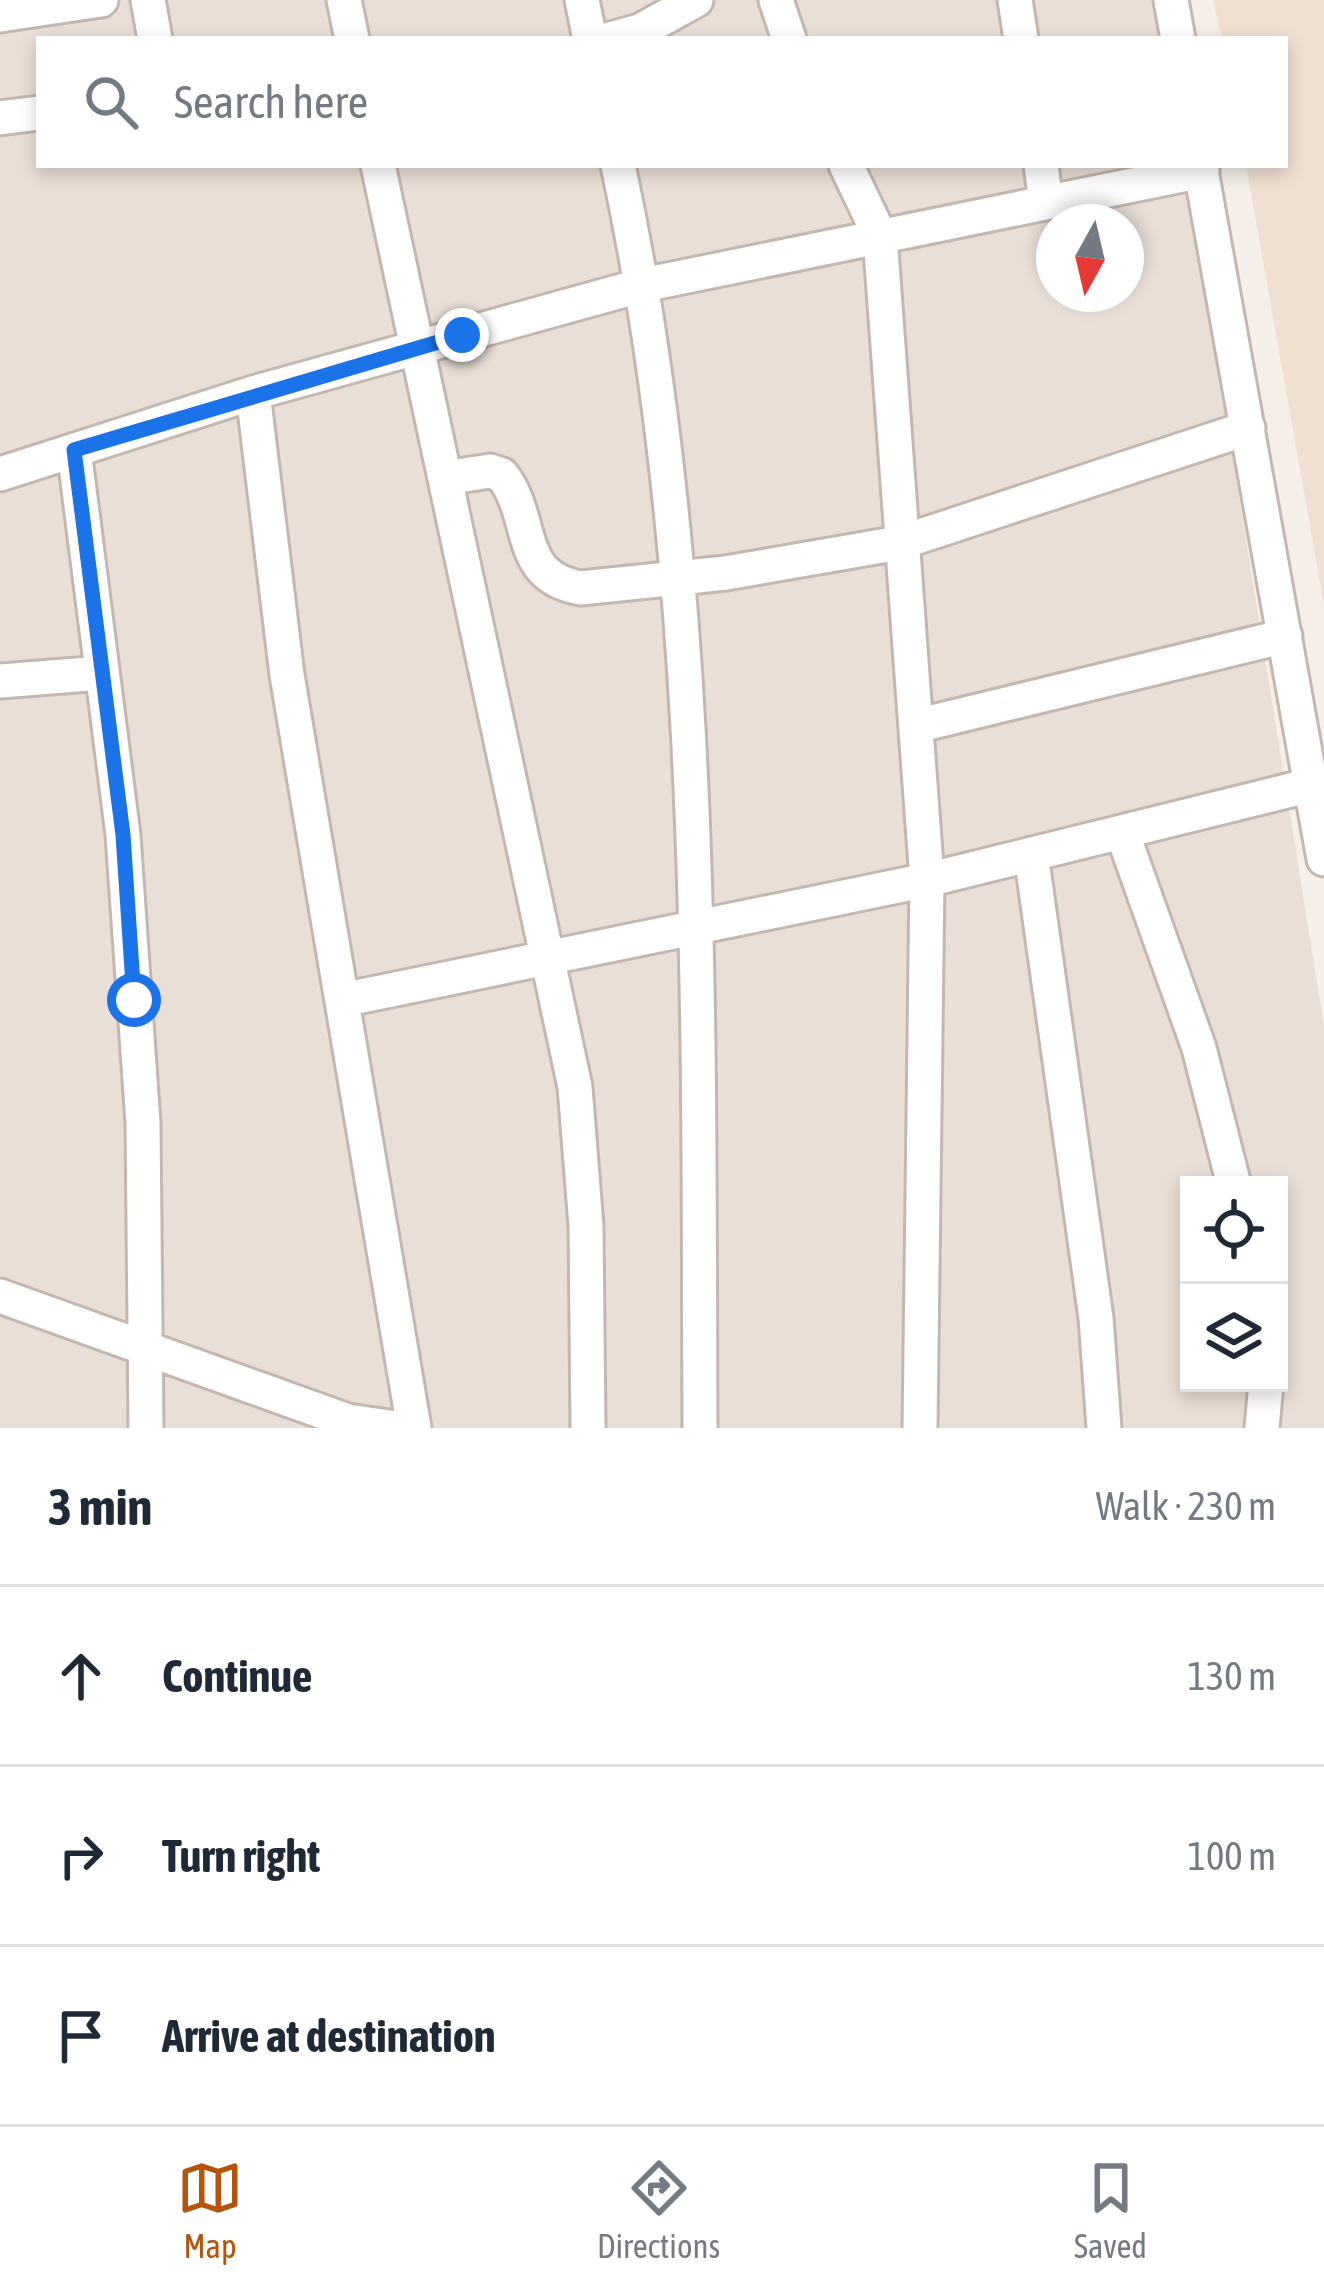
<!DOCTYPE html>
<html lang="en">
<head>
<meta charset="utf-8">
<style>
  :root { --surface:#fff; --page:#f2f2f3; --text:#1f2937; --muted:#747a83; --line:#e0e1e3; --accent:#b45309 }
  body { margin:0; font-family:"Asap Condensed",sans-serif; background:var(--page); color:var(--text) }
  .controls { position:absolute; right:36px; bottom:36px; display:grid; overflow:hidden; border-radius:0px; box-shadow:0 6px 18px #0003 }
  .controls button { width:108px; height:108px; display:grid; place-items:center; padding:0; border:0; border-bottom:3px solid var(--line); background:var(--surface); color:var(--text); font:60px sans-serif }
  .compass { position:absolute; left:1036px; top:204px; width:108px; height:108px; border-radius:50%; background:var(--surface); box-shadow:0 6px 18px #0003; rotate:188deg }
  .stop { position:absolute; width:36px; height:36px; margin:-27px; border:9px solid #1a73e8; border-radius:50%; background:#fff }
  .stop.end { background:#1a73e8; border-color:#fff; box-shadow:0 3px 12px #0008 }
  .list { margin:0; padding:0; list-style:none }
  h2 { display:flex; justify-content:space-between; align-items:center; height:156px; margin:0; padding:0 48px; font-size:51px }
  h2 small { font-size:39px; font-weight:400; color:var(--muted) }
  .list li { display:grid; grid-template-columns:78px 1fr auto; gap:36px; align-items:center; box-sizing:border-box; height:180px; padding:0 48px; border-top:3px solid var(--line) }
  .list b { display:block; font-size:45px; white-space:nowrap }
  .list em { font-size:39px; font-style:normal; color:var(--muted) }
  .icon { flex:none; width:66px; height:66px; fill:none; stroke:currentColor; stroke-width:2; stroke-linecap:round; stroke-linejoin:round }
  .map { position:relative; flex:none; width:1324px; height:1428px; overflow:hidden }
  .search { position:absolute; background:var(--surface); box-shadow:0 6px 18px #0003; left:36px; right:36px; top:36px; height:132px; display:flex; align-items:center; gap:30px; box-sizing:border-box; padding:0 42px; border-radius:0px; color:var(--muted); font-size:45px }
  .sheet { height:696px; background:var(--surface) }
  nav { display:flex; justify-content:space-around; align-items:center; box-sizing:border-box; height:168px; border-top:3px solid var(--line); background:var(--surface); font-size:33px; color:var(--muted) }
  nav a { display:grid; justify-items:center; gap:6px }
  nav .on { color:var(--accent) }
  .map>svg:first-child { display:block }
  .residential { fill:#eadfd7; fill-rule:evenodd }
  .education { fill:#f0e0d2 }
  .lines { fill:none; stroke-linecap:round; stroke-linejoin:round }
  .minor-casing { stroke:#c6b7ae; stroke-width:39 }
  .minor { stroke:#fff; stroke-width:33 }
  .route { stroke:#1a73e8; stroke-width:15 }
</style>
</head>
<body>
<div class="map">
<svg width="1324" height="1428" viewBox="0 0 1324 1428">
  <rect width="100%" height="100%" fill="#f6efe9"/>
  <path class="residential" d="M0,0H1159L1165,39H39V165H1186L1324,1026V1428H0ZM1054,222H1126V294H1054ZM1189,1185H1279V1383H1189Z"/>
  <path class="education" d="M1213,0H1324V605L1246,165H1285V39H1222Z"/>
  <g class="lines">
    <defs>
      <path id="minor" d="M148,0L155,39
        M344,0L352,39
        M582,0L590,39
        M776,0L789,39
        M1015,0L1021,39
        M1171,0L1178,39
        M0,15L101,0
        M610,39L640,31L696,0
        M0,118L39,113
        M378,165L575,1087L586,1226L588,1428
        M618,165C706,575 698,1010 700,1428
        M846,165L880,236L927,880L920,1428
        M1041,165L1046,203
        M1200,165L1324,859
        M253,393L287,675L414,1428
        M74,450L123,835L143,1123L146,1428
        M0,474L253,393L643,285L1202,171
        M445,478L490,471L502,475C536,519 514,577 581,588L726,573L899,543L1248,428
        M0,681L102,673
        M916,726L1285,636
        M1122,832L1199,1048L1234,1185
        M1031,854L1096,1318L1104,1428
        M342,1000L927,880L1311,785
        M0,1296L348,1421L396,1428
        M1262,1428L1266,1383"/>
    </defs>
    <use href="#minor" class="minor-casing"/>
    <use href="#minor" class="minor"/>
  </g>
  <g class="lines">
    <path class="route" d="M134,1000L123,835L74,450L462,335"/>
  </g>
</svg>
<div class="controls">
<button><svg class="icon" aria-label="locate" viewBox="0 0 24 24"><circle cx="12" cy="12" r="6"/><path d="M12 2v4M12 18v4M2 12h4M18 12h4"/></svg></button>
<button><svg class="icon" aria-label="layers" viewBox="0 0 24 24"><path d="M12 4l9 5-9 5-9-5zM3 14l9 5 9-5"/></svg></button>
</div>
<svg class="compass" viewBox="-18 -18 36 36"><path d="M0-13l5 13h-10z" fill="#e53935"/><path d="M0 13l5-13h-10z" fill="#747a83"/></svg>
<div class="stop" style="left:134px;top:1000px"></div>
<div class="stop end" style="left:462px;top:335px"></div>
<div class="search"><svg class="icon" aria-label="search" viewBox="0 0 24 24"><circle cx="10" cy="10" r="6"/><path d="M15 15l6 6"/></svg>Search here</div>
</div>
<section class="sheet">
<h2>3 min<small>Walk · 230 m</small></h2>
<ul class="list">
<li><svg class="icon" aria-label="ahead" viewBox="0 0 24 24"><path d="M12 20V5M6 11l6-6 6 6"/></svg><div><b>Continue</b></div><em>130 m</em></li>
<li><svg class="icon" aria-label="right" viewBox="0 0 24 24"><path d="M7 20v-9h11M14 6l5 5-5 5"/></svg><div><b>Turn right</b></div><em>100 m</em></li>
<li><svg class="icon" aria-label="arrive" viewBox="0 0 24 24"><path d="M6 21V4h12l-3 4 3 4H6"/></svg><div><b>Arrive at destination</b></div></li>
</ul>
</section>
<nav>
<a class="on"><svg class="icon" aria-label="map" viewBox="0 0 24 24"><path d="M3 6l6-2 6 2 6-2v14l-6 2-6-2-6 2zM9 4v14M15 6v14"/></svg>Map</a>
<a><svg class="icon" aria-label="directions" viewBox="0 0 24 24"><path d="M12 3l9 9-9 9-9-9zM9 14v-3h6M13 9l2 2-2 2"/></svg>Directions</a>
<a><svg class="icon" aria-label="saved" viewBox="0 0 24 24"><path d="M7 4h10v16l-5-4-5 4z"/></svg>Saved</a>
</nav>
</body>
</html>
